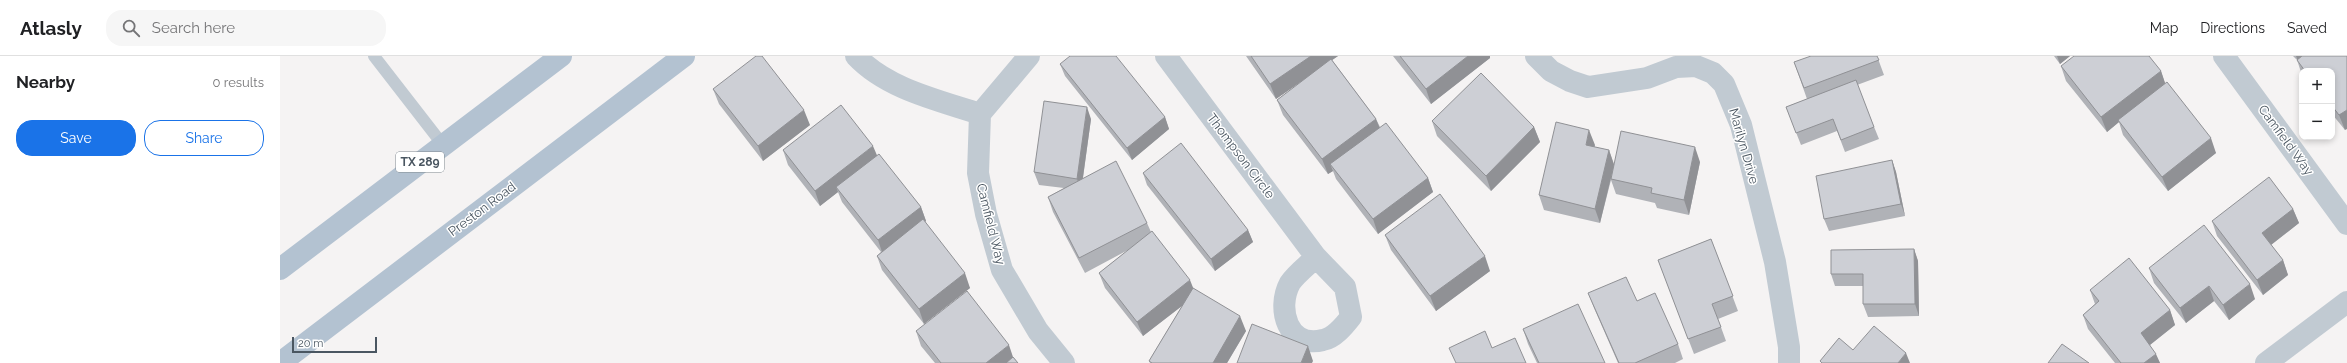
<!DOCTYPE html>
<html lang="en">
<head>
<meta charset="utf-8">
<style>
  :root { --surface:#fff; --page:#f6f6f6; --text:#202124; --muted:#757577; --line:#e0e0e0; --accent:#1a73e8 }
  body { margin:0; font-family:Raleway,sans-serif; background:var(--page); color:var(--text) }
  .controls { position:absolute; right:12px; top:12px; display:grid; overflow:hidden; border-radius:8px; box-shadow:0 2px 6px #0003 }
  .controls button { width:36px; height:36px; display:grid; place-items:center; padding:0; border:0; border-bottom:1px solid var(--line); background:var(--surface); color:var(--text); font:20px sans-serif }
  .scale { position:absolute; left:12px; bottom:10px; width:85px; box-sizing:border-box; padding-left:4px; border:2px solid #4a5661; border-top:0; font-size:11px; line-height:14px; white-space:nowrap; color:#4a5661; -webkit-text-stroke:3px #fff; paint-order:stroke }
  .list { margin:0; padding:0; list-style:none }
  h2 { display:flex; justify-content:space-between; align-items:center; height:52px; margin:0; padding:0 16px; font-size:17px }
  h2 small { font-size:13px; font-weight:400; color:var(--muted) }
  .actions { display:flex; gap:8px; padding:12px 16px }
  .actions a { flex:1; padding:9px 0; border:1px solid var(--accent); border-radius:16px; text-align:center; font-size:14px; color:var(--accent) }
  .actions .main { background:var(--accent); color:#fff }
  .icon { flex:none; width:22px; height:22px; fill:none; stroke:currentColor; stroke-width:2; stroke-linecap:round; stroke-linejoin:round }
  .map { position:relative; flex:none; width:2067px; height:307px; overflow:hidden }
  header { display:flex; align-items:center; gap:24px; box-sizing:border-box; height:56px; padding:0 20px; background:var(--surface); border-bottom:1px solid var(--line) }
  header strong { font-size:19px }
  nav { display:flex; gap:22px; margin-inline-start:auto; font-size:14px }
  .search { width:280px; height:36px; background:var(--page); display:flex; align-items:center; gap:10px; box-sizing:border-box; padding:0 14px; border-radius:16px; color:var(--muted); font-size:15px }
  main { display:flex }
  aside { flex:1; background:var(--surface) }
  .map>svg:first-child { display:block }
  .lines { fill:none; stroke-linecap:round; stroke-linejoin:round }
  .service { stroke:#c1cad2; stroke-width:12 }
  .minor { stroke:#c1cad2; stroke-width:22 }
  .primary { stroke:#b3c2d1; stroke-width:22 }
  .wall { fill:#b0b2b7 }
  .shaded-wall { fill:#909195 }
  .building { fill:#cdcfd5; stroke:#909195 }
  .labels { text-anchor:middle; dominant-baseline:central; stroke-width:3; stroke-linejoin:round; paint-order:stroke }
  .shield { fill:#fff; stroke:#808990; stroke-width:1 }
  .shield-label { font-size:12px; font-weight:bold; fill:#4a5661 }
  .street-label { font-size:13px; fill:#4a5661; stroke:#fff }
</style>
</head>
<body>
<header>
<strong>Atlasly</strong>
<div class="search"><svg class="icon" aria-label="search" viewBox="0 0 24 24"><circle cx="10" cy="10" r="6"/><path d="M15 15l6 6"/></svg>Search here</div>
<nav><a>Map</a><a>Directions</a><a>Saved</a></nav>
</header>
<main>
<aside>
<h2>Nearby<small>0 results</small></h2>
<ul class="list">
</ul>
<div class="actions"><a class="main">Save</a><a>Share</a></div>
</aside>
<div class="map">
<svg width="2067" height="307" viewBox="0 0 2067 307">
  <rect width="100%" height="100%" fill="#f5f3f3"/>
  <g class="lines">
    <path class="service" d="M94,0L163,89"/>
    <path class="minor" d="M576,0C607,33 658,44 700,58
      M886,0L1036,201
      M1256,0L1271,15L1290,25L1308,31L1367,22L1396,11L1416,10L1433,17L1444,28L1461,69L1495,206L1509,291V307
      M1944,0L2067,168
      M700,58L698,117L706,158L722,214L758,275L784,307
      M700,58L749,0
      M1036,201L1065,231L1071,261C1064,270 1054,282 1043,284C1008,293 996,253 1010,227C1016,218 1028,209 1036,201Z
      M1986,307L2067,246"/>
    <path class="primary" d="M0,213L281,0
      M0,307L404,0"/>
  </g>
  <path class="wall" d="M966,0H1058L1052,4L1096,63L1100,71L1148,122L1153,136L1098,178L1056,123L1053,115L1048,118L1003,59L997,44L1026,22L996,43Z
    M1113,0H1210V2L1151,48Z
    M1597,0L1604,19L1577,29L1599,83L1565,96L1557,75L1521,89L1506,51L1527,43L1514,6Z
    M1774,0H1790L1780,8Z
    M2013,0H2067L2065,74L2052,58V15H2022V19L2017,4Z
    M780,8L885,61L889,73L852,104L785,20Z
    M1781,10L1881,15L1885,27L1936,97L1888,135L1843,79L1839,66L1827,76L1786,25Z
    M433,33L530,69L483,105L439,48Z
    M811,63L803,122L867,167L871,176L913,232L966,275L947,307H870L869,305L902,250L863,280L825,232L819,217L848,194L805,217L773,156L768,141L784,132L759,129L754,116Z
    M1152,65L1254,71L1260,86L1211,135L1157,80Z
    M1315,89L1314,91L1329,94L1334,108L1420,106L1409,159L1377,152L1375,147L1336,138L1331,124L1320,167L1264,154L1259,139Z
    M503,94L597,99L641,151L646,165L645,166L690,232L644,268L602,214L597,200L601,196L562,146L558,136L540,150L508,109Z
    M1612,104L1616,116L1625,160L1549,175L1544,163Z
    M863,117L968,174L973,186L935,215L867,129Z
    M2013,153L2019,167L1991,189L2003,204L2008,219L1983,239L1937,180L1932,165Z
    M1105,179L1210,215L1156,255L1111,194Z
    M1431,183L1458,255L1438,263L1446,285L1414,298L1378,204Z
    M1634,193L1638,205L1639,260L1588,261L1583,248V230H1555L1551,218Z
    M1869,212L1975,243L1949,264L1934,245L1906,267L1874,227Z
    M1810,234L1890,254L1895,269L1870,289L1880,307H1835L1808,273L1803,259L1815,248Z
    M1308,237L1357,245L1398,288L1403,303L1395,307H1338L1314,252Z
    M1243,273L1325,307H1257L1248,288Z
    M636,275L734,302L738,307H655L641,290Z"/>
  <path class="shaded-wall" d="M1031,0H1058L996,43L990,28Z
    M1188,0H1210V2L1151,48L1146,33Z
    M1777,0H1790L1780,8Z
    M2016,0H2024L2018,5Z
    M1881,15L1886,30L1838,64L1839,66L1827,76L1821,61Z
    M807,51L811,63L801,135L797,123Z
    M524,54L530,69L483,105L478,90Z
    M2067,54V73L2065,74L2059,59Z
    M885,61L889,73L852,104L847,92Z
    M1096,63L1102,78L1050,108L1053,115L1048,118L1042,103Z
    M1254,71L1260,86L1211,135L1206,120Z
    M1309,74L1315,89L1311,104L1306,89Z
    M1931,82L1936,97L1888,135L1882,121Z
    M593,90L599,104L556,131L558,136L540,150L535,135Z
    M1415,91L1420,106L1409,159L1404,144Z
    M1329,94L1334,109L1320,167L1315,153Z
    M1612,104L1616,116L1625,160L1621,148Z
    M1148,122L1153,136L1098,178L1093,163Z
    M641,151L646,165L603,199L598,184Z
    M2013,153L2019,167L1987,192L1982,177Z
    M968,174L973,186L935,215L931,203Z
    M1634,193L1638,205L1639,260L1635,248Z
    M1205,200L1210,215L1156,255L1150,240Z
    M2003,204L2008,219L1983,239L1977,224Z
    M685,217L690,232L644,268L639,253Z
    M910,224L916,239L863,280L857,266Z
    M1970,228L1975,243L1949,264L1943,249Z
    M1929,230L1934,245L1906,267L1900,252Z
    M1890,254L1895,269L1866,292L1861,277Z
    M960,260L966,275L947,307H933Z
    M729,289L734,304L730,307H706Z
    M1028,290L1033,305L1032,307H1021Z
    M1626,297L1630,307H1618Z
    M1876,298L1880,307H1864Z"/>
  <path class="building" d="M476,0H482L524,54L478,90L433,33Z
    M790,0H836L885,61L847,92L780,8Z
    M971,0H1031L990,28Z
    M1120,0H1188L1146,33Z
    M1531,0H1597L1599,4L1524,32L1514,6Z
    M1794,0H1869L1881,15L1821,61L1781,10Z
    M2022,0H2067V54L2059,59L2052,50V15H2025L2017,4Z
    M1051,3L1096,63L1042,103L997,44Z
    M1201,17L1254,71L1206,120L1152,65Z
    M1576,24L1594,71L1561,84L1553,63L1516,77L1506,51Z
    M1887,26L1931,82L1882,121L1838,64Z
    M764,45L807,51L797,123L754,116Z
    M561,49L593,90L535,135L503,94Z
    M1276,66L1309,74L1306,89L1329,94L1315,153L1259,139Z
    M1106,67L1148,122L1093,163L1050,108Z
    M1341,75L1415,91L1404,144L1371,137L1372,132L1331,123Z
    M901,87L968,174L931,203L863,117Z
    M599,98L641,151L598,184L556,131Z
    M1612,104L1621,148L1544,163L1536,120Z
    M836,105L867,167L799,202L768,141Z
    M1989,121L2013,153L1982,177L2003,204L1977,224L1932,165Z
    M1160,138L1205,200L1150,240L1105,179Z
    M643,163L685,217L639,253L597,200Z
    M1924,169L1970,228L1943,249L1929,230L1900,252L1869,212Z
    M872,175L910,224L857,266L819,217Z
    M1431,183L1453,240L1432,248L1441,271L1408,283L1378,204Z
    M1634,193L1635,248H1583V218H1551V194Z
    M1849,202L1890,254L1861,277L1876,298L1864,307H1841L1803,259L1819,245L1810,234Z
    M1346,221L1357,245L1375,237L1398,288L1355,307H1339L1308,237Z
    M913,232L960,260L933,307H872L869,305Z
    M687,235L729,289L706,307H661L636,275Z
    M1298,248L1325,307H1259L1243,273Z
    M972,268L1028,290L1021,307H957Z
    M1594,270L1626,297L1618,307H1542L1540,305L1559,282L1573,294Z
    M1205,275L1212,292L1235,282L1246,307H1176L1169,292Z
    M1782,288L1809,307H1768Z
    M733,301L738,307H726Z"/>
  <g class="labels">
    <rect class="shield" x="116" y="96" width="48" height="20" rx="3"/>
    <g class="shield-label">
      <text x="140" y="106">TX 289</text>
    </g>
    <g class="street-label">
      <text transform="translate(2006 84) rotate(54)">Camfield Way</text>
      <text transform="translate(1464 90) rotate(74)">Marilyn Drive</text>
      <text transform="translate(961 100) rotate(53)">Thompson Circle</text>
      <text transform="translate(202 153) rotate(-37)">Preston Road</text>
      <text transform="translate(711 168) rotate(76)">Camfield Way</text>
    </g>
  </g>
</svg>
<div class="controls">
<button>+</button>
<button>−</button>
</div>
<div class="scale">20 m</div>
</div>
</main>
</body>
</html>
